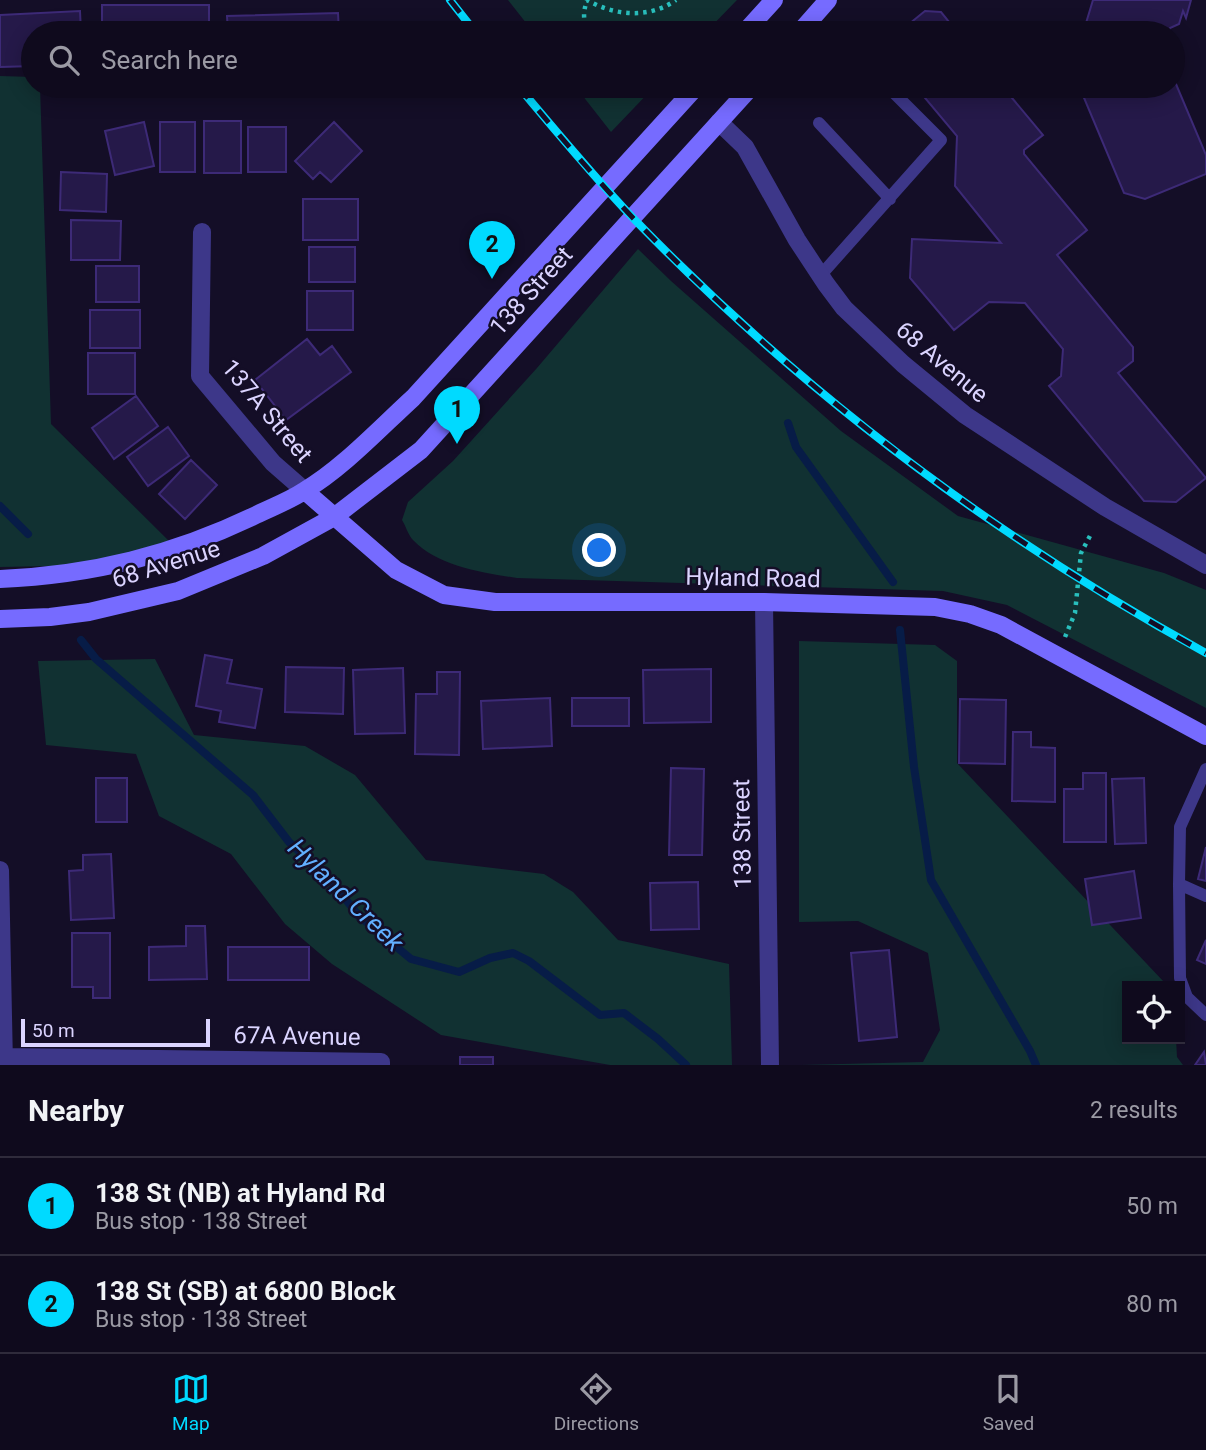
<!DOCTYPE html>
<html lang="en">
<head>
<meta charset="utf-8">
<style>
  :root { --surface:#0f0a1d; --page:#1d182a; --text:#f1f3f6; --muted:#9b9aa4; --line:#2f2b3b; --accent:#00daff }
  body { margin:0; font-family:Roboto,sans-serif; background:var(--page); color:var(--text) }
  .controls { position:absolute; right:21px; bottom:21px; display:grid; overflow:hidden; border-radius:0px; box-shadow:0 4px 18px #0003 }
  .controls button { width:63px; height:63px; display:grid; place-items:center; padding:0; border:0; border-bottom:2px solid var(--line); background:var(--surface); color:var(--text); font:35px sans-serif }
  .scale { position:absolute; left:21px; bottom:18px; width:189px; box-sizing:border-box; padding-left:7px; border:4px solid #dbd4ff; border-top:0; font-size:19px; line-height:24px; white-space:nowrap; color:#dbd4ff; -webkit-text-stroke:5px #140e27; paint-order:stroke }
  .you { position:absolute; left:600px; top:551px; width:24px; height:24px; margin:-18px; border:5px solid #fff; border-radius:50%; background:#1a73e8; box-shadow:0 0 0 10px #1a73e833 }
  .badge { display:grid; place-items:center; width:46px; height:46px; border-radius:50%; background:var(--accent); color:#111; font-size:23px; font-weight:700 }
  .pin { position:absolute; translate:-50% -58px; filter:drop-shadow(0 2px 4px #0008) }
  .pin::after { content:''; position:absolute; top:37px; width:24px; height:21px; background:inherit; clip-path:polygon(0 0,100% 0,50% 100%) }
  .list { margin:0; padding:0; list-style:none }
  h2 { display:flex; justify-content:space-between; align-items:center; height:91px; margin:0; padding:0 28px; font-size:30px }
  h2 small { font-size:23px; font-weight:400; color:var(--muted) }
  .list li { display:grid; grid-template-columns:46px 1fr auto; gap:21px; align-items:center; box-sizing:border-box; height:98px; padding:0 28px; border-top:2px solid var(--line) }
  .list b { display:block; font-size:26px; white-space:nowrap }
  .list p { margin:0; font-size:23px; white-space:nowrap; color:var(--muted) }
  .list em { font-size:23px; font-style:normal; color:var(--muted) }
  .icon { flex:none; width:38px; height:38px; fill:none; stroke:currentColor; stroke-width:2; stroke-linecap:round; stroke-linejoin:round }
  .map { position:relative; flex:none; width:1206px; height:1065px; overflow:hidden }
  .search { position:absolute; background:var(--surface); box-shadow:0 4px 18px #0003; left:21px; right:21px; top:21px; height:77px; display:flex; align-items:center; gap:18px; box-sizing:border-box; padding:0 24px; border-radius:38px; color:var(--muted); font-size:26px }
  .sheet { height:287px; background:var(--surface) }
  nav { display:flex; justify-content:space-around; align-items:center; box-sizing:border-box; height:98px; border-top:2px solid var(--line); background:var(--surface); font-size:19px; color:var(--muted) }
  nav a { display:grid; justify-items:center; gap:4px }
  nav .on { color:var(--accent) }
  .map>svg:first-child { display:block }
  .green { fill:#113132 }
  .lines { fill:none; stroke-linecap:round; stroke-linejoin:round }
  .stream { stroke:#071c47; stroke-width:8 }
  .building { fill:#251949; stroke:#3d2a77; stroke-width:2 }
  .path { stroke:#29bfbd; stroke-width:4.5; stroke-dasharray:3.5 5; stroke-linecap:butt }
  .lane { stroke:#3d3789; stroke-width:12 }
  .street { stroke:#3d3789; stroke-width:18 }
  .secondary { stroke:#766bff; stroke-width:18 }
  .rail-casing { stroke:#00daff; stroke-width:8 }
  .rail { stroke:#140e27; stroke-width:5; stroke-dasharray:16; stroke-linecap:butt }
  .labels { text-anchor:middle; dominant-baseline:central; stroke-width:5; stroke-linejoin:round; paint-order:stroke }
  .street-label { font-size:24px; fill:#dbd4ff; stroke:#140e27 }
  .water-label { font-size:26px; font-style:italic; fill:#62afff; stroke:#140e27 }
</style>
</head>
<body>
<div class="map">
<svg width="1206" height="1065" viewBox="0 0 1206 1065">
  <rect width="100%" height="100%" fill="#140e27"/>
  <path class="green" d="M508,0H737L705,33H534Z
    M0,76L33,77V86H40L51,424L169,541L106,565L0,567Z
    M575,86H655L611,132Z
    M638,249L671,281L841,431L958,516L1164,573L1206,590V708L1007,605L943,591L517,578C484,573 437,566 413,540C408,535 406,526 402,520L408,502L453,461L537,368Z
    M799,641L935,645L957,661V763L1164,982L1166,986H1127V1039H1176L1177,1057L1183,1065H801L923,1062L940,1030L928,953L858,921L799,922Z
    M155,659L194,735L305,746L355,775L426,860L544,874L573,892L618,940L729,964L732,1065H610L441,1035L332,964L285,924L231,854L159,816L136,754L46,745L38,661Z"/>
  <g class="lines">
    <path class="stream" d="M788,423L796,447L893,582
      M0,506L28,534
      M900,630L914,767L931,880L1030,1051L1036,1065
      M81,640L96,659L253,795L289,842L331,881L359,916L411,959L459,972L490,958L513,953L529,961L600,1015L624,1013L658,1039L686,1065"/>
  </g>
  <path class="building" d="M1093,0H1191L1186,18L1183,11L1179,24L1170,28L1168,33H1083Z
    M102,5H209V33H102Z
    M80,11L81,33H33V66L0,67V15Z
    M925,11L941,12L958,33H898Z
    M338,13L339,33H228L227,16Z
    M1173,77L1206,155V174L1145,199L1124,193L1079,86H1173Z
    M915,86H1002L1043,135L1024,150V154L1087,230L1057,255L1133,347V361L1118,373L1206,478L1176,502L1144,501L1049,386L1061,376L1063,349L1025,303L989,302L954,330L910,278L912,239L1001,243L955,186L957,136Z
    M204,121H241V173H204Z
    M144,122L154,166L115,175L105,131Z
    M160,122H195V172H160Z
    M334,122L362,151L331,182L320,172L313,179L295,161Z
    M248,127H286V172H248Z
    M61,172L107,174L106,212L60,210Z
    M303,199H358V240H303Z
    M71,220L121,221L120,260H71Z
    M309,247H355V282H309Z
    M96,266H139V302H96Z
    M307,291H353V330H307Z
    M90,310H140V348H90Z
    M307,339L320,355L332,346L351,372L286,420L255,380Z
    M88,353H135V394H88Z
    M136,396L158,426L114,459L92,428Z
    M168,427L189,456L148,486L127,457Z
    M191,460L217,485L185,519L159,494Z
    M205,655L232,660L227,683L262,689L255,728L219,722L221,711L196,706Z
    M286,667L344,668L343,714L285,712Z
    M403,668L405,733L355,734L353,670Z
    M711,669V722L644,723L643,670Z
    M437,672H460L459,755L415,754L416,694H437Z
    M550,698L552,746L483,749L481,701Z
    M572,698H629V726H572Z
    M960,699L1006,700L1005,764L959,763Z
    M1013,732H1031V747L1055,748V802L1012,801Z
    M671,768L704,769L702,855H669Z
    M1083,773H1106V842H1064V789H1083Z
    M96,778H127V822H96Z
    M1144,778L1146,843L1115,844L1112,779Z
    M1206,847V881L1198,879Z
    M111,854L114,918L71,920L69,871L83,870V855Z
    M1134,871L1141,918L1092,925L1085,879Z
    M698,882L699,929L651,930L650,883Z
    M186,926H205L207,979L149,980V947L186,946Z
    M72,933H110V998H93V987H72Z
    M1206,940V964L1197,960Z
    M228,947H309V980H228Z
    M889,950L897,1037L859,1041L851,953Z
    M1204,1052L1206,1065H1195Z
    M460,1057H493V1065H460Z"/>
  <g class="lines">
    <path class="path" d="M591,33C582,22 583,13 587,0C615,16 649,19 676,0
      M687,33L700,25L709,33
      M1065,637L1075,613L1081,553L1091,534"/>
    <path class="lane" d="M819,123L890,199
      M820,276L941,140L887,86
      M1206,769L1180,827L1179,884L1180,978L1187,997L1206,1015
      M1179,884L1206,896"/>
    <path class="street" d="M719,122L745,147L797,240L826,284L844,308L903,364L965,415L1105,507L1206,565
      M202,232L200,376L273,463L305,491
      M764,602L770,1065
      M0,870L4,1065
      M4,1057L381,1062V1065"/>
    <path class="secondary" d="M744,33L774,0
      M799,33L828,0
      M305,491L396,570L444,595L495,602H764L935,607L970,614L1001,625L1206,736
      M0,579C92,575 173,555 256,515C272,507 289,501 304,491C343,468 380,428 413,398L697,86
      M0,619L50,617L89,612L178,591L263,556L334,517L421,450L752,86"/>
    <defs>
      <path id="rail" d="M450,0L476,33
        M518,86C555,130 593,176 633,218C801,391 994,537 1206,653"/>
    </defs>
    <use href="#rail" class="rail-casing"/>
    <use href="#rail" class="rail"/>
  </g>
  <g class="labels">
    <g class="street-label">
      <text transform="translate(531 291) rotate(-48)">138 Street</text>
      <text transform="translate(942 362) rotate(40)">68 Avenue</text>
      <text transform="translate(267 411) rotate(50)">137A Street</text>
      <text transform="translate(166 564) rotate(-17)">68 Avenue</text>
      <text transform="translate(753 578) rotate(1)">Hyland Road</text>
      <text transform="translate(742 834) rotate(-91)">138 Street</text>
      <text transform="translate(297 1036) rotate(1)">67A Avenue</text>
    </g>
    <g class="water-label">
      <text transform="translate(346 895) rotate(44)">Hyland Creek</text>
    </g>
  </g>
</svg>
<div class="controls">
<button><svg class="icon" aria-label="locate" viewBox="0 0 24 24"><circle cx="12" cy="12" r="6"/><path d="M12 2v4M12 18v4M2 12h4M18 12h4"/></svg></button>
</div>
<div class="scale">50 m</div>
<div class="you"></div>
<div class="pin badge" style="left:457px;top:444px">1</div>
<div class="pin badge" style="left:492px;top:279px">2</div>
<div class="search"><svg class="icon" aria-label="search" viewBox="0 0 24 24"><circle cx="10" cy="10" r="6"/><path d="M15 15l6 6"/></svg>Search here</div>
</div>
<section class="sheet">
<h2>Nearby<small>2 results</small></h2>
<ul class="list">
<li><span class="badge">1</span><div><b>138 St (NB) at Hyland Rd</b><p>Bus stop · 138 Street</p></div><em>50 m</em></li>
<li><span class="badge">2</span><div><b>138 St (SB) at 6800 Block</b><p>Bus stop · 138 Street</p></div><em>80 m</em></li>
</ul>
</section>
<nav>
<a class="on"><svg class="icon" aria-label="map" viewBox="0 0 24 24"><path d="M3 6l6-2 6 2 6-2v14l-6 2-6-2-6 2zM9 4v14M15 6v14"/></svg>Map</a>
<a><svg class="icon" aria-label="directions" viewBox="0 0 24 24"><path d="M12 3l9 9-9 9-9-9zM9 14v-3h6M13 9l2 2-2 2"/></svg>Directions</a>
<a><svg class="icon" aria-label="saved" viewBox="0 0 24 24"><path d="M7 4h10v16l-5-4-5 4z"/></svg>Saved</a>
</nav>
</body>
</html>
